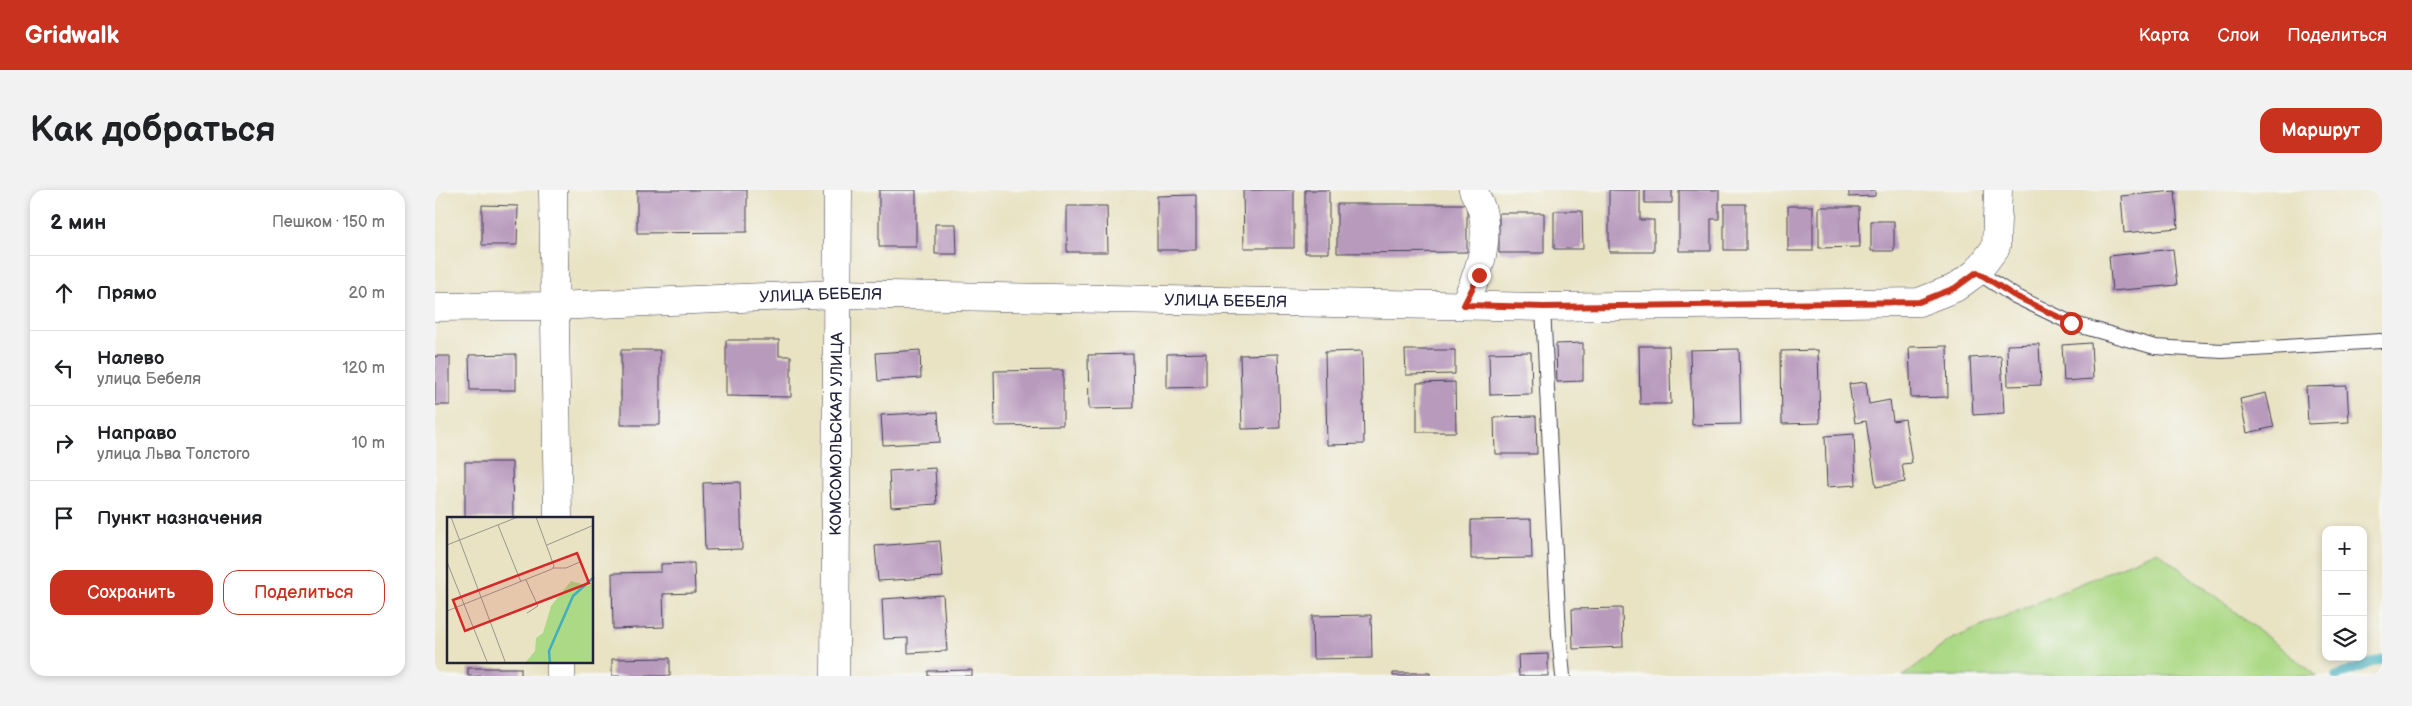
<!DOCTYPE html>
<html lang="ru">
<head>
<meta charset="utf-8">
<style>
  :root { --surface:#fff; --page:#f2f2f2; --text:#202124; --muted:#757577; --line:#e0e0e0; --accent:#c8321e }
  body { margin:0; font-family:"Balsamiq Sans",sans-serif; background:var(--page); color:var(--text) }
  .controls { position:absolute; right:15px; bottom:15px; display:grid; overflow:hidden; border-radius:10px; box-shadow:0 2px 8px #0003 }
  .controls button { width:45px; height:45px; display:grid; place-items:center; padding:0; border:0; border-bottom:1px solid var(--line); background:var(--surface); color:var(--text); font:25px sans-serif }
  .stop { position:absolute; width:15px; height:15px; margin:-11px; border:4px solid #c8321e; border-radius:50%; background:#fff }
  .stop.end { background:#c8321e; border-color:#fff; box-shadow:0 1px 5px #0008 }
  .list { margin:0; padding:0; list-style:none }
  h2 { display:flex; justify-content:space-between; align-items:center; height:65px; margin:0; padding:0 20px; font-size:21px }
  h2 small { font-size:16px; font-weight:400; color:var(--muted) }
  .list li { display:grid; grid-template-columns:32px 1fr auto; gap:15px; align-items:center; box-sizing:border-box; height:75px; padding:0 20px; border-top:1px solid var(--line) }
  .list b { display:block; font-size:19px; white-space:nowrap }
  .list p { margin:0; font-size:16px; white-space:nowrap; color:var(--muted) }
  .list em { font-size:16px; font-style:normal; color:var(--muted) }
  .actions { display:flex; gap:10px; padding:15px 20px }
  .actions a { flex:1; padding:11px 0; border:1px solid var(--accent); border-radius:15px; text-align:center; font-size:18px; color:var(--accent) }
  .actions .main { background:var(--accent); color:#fff }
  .icon { flex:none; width:28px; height:28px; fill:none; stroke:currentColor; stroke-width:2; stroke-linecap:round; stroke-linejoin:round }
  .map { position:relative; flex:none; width:1947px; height:486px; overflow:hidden; border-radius:15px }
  header { display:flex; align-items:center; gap:30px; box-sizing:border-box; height:70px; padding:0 25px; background:var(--accent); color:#fff }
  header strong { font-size:24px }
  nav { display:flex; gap:28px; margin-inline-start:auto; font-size:18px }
  .intro { display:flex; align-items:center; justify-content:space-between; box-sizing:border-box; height:120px; padding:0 30px }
  h1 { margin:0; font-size:35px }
  .button { padding:12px 22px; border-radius:15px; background:var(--accent); color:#fff; font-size:18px; font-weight:700 }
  main { display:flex; gap:30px; padding:0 30px }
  aside { flex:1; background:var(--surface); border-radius:15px; box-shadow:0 2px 8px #0003 }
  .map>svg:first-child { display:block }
  .green { fill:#acd985; stroke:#677e60 }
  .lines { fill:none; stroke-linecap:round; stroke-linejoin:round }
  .stream { stroke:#42afbf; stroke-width:9 }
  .building { fill:#b89abd }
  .lane-casing { stroke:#403f50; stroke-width:16 }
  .street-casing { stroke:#403f50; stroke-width:29 }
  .lane { stroke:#fff; stroke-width:14 }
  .street { stroke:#fff; stroke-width:28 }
  .route { stroke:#c8321e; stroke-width:6 }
  .labels { text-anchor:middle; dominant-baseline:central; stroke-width:5; stroke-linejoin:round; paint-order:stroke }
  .street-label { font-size:16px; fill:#22223b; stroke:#f6f6f2 }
  .inset-river { fill:none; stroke:#42afbf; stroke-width:2.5 }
  .inset-road { fill:none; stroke:#99968d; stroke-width:1 }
  .view { fill:#d62828; fill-opacity:0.15; stroke:#d62828; stroke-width:2.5 }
  .inset-edge { fill:none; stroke:#22223b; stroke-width:2.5 }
</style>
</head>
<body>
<header>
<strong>Gridwalk</strong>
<nav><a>Карта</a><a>Слои</a><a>Поделиться</a></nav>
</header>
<div class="intro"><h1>Как добраться</h1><a class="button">Маршрут</a></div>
<main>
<aside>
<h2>2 мин<small>Пешком · 150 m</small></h2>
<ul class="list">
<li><svg class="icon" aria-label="ahead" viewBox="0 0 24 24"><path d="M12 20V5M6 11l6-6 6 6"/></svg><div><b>Прямо</b></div><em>20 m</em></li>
<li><svg class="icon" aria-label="left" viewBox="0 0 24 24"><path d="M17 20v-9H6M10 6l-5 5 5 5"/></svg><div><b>Налево</b><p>улица Бебеля</p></div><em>120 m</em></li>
<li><svg class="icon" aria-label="right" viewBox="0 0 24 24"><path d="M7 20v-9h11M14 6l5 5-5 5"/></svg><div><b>Направо</b><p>улица Льва Толстого</p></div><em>10 m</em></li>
<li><svg class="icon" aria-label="arrive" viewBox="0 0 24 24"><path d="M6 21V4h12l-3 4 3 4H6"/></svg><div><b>Пункт назначения</b></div></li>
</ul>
<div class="actions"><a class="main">Сохранить</a><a>Поделиться</a></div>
</aside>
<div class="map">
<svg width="1947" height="486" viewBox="0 0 1947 486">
  <rect width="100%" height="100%" fill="#f6f6f2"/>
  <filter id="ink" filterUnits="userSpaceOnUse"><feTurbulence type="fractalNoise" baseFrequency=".02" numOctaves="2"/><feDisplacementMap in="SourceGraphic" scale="10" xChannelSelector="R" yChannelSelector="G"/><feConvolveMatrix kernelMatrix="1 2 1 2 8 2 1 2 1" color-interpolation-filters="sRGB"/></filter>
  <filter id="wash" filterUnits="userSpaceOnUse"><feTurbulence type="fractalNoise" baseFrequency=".0096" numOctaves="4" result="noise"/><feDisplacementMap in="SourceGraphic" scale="20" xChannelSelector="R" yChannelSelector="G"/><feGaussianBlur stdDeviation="1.12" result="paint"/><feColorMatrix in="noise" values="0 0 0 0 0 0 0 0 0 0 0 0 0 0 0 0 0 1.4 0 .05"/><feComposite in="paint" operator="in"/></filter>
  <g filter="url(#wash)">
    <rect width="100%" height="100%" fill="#e9e3c4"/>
    <path class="green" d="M1722,361L1882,486H1468L1515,450Z"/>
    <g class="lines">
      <path class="stream" d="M1901,486L1947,469"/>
    </g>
    <g id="blocks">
      <path class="building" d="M202,0H312V42L202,43Z
        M444,0H481V57H444Z
        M808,0H859V58H809Z
        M870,0H894V63H870Z
        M1174,0H1205V30H1219V62H1174Z
        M1210,0H1237V13H1210Z
        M1244,0H1284V29H1276V61H1244Z
        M1414,0H1440V6L1414,7Z
        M1740,1L1743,38L1689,43L1686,6Z
        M761,5V60H722V6Z
        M902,14H1032V62L902,63Z
        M1289,14H1311V60H1289Z
        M47,15L83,16L82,55H47Z
        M632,16H672L673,62H632Z
        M1353,16H1378V61H1353Z
        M1384,17H1424L1425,57L1384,58Z
        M1119,21H1147L1148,59H1119Z
        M1064,23H1109V63H1064Z
        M1436,31H1459V61H1436Z
        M500,34H521L522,64H500Z
        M1738,59L1742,95L1677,101L1674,66Z
        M291,150H344V166H356V207L291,206Z
        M1148,153V191L1122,192L1121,154Z
        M1656,153L1658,189L1629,191L1627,155Z
        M1604,154L1606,195L1573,196L1572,155Z
        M1204,156H1234L1236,214H1205Z
        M1512,156L1513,207L1476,208L1474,157Z
        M1304,159L1306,234L1257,235L1255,160Z
        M186,160H225V235H186Z
        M485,160L486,188L443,191L441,163Z
        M970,160H1020V184L971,185Z
        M1383,160L1385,233L1347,234L1346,161Z
        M927,161L929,254L892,255L890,162Z
        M1096,162L1097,204L1055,205L1054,163Z
        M771,163V197L732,198V164Z
        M81,164V200H35L34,165Z
        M698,164L699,218L654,219L653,165Z
        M843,164L845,238L807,239L805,165Z
        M0,166H15V215H0Z
        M1566,166L1569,223L1538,225L1535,168Z
        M628,180V235L560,236L559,181Z
        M1020,192L1021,242H982V193Z
        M1431,192L1434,214L1455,210L1458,231L1470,229L1477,273L1467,274L1470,292L1441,297L1431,231L1420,233L1414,194Z
        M1912,196L1914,232L1873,234L1871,197Z
        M1831,203L1839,237L1812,243L1805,209Z
        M503,222L505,252L448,255L446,225Z
        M1101,226L1102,264H1060L1059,227Z
        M1419,244L1421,295L1392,297L1390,246Z
        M30,272H77L78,328H30Z
        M500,278L502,314L456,317L454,281Z
        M305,292L307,359L270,360L268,293Z
        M1096,329L1097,368L1036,369V330Z
        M505,351L508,387L443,391L440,356Z
        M259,373L260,403L228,404L229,437L178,439L177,383L226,382V374Z
        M508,405L512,461L473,463V448L449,449L447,409Z
        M1187,418L1188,457L1138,459L1137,419Z
        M936,425L937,468L878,469L877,426Z
        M1113,464V486H1084L1083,465Z
        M235,468V486H177V469Z
        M33,478H86V486H33Z
        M537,480V486H493V481Z
        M958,483H995V486H958Z"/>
    </g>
  </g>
  <g filter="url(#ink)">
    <use href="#blocks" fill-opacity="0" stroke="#403f50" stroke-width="1"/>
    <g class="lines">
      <defs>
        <path id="lane" d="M1542,82L1578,105L1636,133L1720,157L1787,161L1945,151
          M1108,117L1124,444L1128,486"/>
        <g id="street">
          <path d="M118,0L123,328"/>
          <path d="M1029,115C1042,87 1054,57 1048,25C1047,17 1042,8 1038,0"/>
          <path id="s1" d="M0,117L120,116L402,104L1108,117L1484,112L1520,98L1542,82L1561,57L1563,0"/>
          <path d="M126,472V486"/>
          <path id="s2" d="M400,486L403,0"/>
        </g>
      </defs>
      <use href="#lane" class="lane-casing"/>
      <use href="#street" class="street-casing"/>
      <use href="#lane" class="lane"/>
      <use href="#street" class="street"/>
    </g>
  </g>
  <g class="lines" filter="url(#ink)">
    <path class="route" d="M1044,85L1029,115L1108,117L1484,112L1520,98L1542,82L1578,105L1636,133"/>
  </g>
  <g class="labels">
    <g class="street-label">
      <text stroke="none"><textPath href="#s1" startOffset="386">УЛИЦА БЕБЕЛЯ</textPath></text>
      <text stroke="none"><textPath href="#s1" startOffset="791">УЛИЦА БЕБЕЛЯ</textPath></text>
      <text stroke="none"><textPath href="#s2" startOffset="242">КОМСОМОЛЬСКАЯ УЛИЦА</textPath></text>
    </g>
  </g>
  <g transform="translate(12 327)">
    <rect width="146" height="146" fill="#e9e3c4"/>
    <path d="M124,64L141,69L146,64V146H78L88,134L89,121L96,116L104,89Z" fill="#acd985"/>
    <path class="inset-river" d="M103,147L102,134L126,79L147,60"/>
    <path class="inset-road" d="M4,0L59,147M51,8L74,65M0,28L71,0M100,28L147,8M0,45L41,147M106,51H119L133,45M79,63L91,89L80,96M0,94L105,52L107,49L89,0"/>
    <path class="view" d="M130,36L142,66L18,114L6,83Z"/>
    <rect width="146" height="146" class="inset-edge"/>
  </g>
</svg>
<div class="controls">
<button>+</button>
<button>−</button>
<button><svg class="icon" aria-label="layers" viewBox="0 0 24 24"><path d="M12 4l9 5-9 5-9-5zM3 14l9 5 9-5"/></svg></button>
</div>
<div class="stop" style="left:1636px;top:133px"></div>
<div class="stop end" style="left:1044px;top:85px"></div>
</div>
</main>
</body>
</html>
